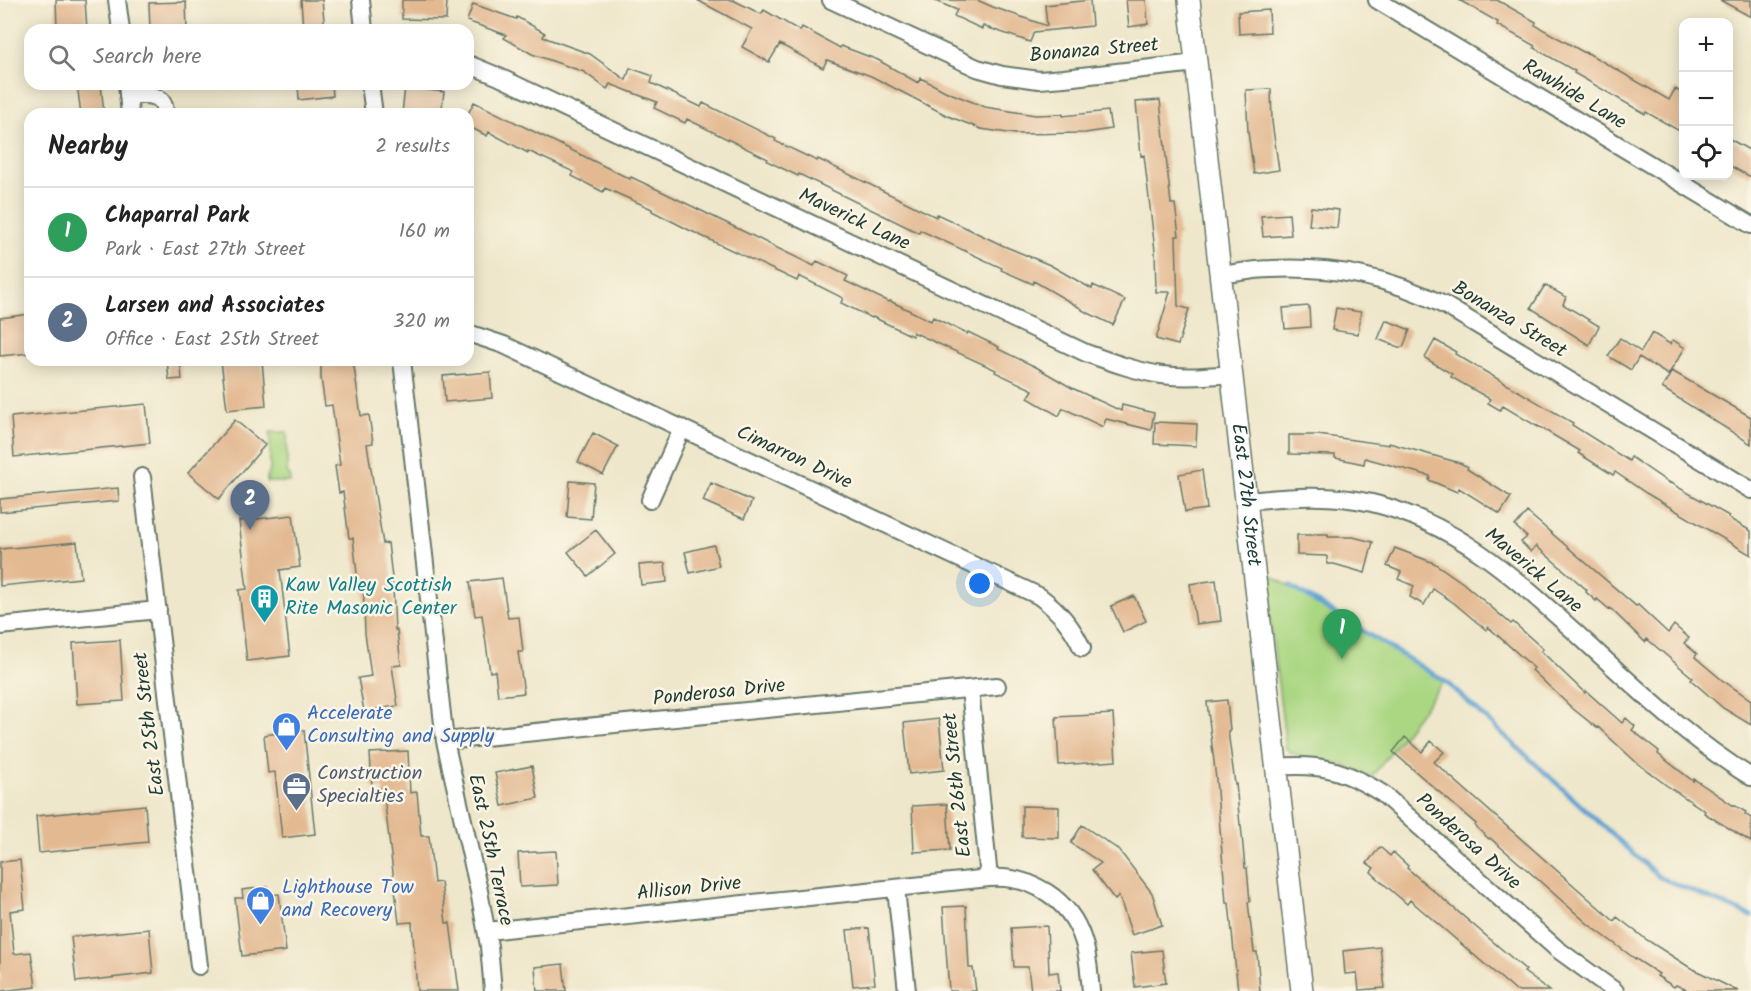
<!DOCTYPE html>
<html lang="en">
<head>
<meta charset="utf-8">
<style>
  :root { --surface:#fff; --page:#f2f2f2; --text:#222; --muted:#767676; --line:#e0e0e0; --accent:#1f6fb2 }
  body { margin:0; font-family:Kalam,sans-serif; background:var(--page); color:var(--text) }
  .controls { position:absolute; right:18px; top:18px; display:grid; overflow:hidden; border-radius:12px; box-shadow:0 3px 15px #0003 }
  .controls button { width:54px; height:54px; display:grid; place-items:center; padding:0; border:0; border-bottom:2px solid var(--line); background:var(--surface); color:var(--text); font:30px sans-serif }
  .you { position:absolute; left:980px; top:584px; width:21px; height:21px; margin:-15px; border:4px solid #fff; border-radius:50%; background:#1a73e8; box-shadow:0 0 0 9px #1a73e833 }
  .badge { display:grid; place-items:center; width:39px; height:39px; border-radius:50%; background:var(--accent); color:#fff; font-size:20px; font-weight:700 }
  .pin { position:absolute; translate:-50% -50px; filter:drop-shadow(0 2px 3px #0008) }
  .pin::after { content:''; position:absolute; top:32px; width:21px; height:18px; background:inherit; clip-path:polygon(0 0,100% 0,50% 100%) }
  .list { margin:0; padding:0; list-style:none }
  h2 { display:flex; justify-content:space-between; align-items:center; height:78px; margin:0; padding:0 24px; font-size:26px }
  h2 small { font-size:20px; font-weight:400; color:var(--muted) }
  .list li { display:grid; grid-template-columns:39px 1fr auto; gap:18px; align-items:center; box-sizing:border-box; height:90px; padding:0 24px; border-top:2px solid var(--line) }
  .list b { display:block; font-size:22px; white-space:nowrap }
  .list p { margin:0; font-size:20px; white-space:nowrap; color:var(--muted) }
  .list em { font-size:20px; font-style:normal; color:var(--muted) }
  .icon { flex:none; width:33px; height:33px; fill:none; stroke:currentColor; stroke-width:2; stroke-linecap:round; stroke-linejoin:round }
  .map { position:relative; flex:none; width:1751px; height:991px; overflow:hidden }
  .search { position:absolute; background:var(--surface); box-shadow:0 3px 15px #0003; left:24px; top:24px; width:450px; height:66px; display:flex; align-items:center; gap:15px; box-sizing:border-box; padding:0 21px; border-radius:18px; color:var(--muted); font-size:22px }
  .panel { position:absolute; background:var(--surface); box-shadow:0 3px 15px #0003; left:24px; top:108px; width:450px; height:258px; border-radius:18px }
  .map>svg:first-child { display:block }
  .green { fill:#abd783; stroke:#658a5c; stroke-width:1.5 }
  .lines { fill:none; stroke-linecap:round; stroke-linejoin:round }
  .stream { stroke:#5da1d1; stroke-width:4.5 }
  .building { fill:#e3b992 }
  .minor-casing { stroke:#677869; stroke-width:20 }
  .tertiary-casing { stroke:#677869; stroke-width:24 }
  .minor { stroke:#fff; stroke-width:16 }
  .tertiary { stroke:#fff; stroke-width:21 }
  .labels { text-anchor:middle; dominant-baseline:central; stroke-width:5; stroke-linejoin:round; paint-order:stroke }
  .street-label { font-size:20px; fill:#1f3d34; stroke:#fcf5e5 }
  .culture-label { font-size:20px; fill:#0d838f; stroke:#fcf5e5; text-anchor:start }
  .shop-label { font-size:20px; fill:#366cbe; stroke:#fcf5e5; text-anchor:start }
  .service-label { font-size:20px; fill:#4e5e75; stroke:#fcf5e5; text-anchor:start }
</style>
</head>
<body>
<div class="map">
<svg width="1751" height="991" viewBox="0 0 1751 991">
  <rect width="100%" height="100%" fill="#fcf5e5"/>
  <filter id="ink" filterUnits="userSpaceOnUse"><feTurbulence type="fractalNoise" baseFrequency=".0167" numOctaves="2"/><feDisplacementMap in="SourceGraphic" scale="12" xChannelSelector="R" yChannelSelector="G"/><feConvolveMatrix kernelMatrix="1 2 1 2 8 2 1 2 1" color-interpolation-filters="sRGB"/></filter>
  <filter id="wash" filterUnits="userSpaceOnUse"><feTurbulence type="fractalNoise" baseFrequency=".008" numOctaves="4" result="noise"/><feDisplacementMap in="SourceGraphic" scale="24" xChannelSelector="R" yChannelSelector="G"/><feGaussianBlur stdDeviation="1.35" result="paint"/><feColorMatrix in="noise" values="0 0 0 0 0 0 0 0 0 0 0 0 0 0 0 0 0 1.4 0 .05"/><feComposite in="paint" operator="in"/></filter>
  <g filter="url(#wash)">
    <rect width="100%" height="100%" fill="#eee7cb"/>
    <path class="green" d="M270,432H287V472L290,476V482H267V476L270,471Z
      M1264,571L1444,681L1371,778C1361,773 1351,768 1340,764C1325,759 1294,759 1286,748Z"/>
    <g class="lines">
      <path class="stream" d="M1290,586L1446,682L1659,877L1751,916"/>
    </g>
    <g id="blocks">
      <path class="building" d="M56,0H85L87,30H57Z
        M301,0H322L325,30H303Z
        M402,0H447L446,20L402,19Z
        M697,0H733L761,14L764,10L800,31L802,27L840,48L841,46L878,60L918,83L921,78L945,91L985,107L1035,115L1063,114V116L1108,111L1111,129L1085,133L1015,134L981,129L948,116L871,76L827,60L823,68L780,44L769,62L742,47L752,29Z
        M933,0H977L993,7L1047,26L1045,5L1090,0L1092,26L1034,32L1030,42L983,26L982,29L954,16L957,10Z
        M1126,0H1146L1148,24L1129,27Z
        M1459,0H1497L1536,22L1535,25L1585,53L1586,52L1669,100L1675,89L1683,93V133L1646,112L1645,114L1574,73L1575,71L1534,48L1535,46L1497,25L1498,22Z
        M1720,0H1751V17Z
        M186,2L187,30H150L149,3Z
        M473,4L516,19L517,17L545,33L543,37L590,54L626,80L630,68L653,76L651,83L701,107L703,103L776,139L775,141L817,161L818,159L936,217L937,214L1004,246L1050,265L1092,289L1093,285L1125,300L1113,325L1082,310V309L1034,281L1033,284L1001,270L1002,268L920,230L919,233L799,174L798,176L767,161L768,159L687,119L685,123L654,108L657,102L610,84L607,89L584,72L532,54L504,38L506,35L467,21Z
        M1269,10L1270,32L1239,34L1238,12Z
        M77,84H101L104,114H81Z
        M298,84H332L333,96L299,100Z
        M405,87L444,92L441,114L402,113Z
        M1271,89L1272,122L1279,170L1254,174L1248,132L1246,90Z
        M1160,100L1171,204H1175L1179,236H1176L1178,306L1189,309L1178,345L1156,339L1170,292H1156L1155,251L1144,155L1141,156L1136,102Z
        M474,102L630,179L631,177L667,194L814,266L817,261L848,276L845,281L889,302L890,301L931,321L933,317L967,334L968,332L999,347L998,349L1036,367L1072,388L1121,411L1122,405L1154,413L1151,430L1106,419L1103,427L1063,408L1059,416L1028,398L1033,390L995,372L996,370L913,332L912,336L873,317L872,318L841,303L843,298L799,276L797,281L689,230L652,211V209L605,188L603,192L572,176L574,172L528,151V153L489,132L487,136L468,126V114Z
        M1728,138L1751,151V177L1728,165Z
        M1311,207L1339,210L1337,228L1309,225Z
        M1289,214L1291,235L1263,237L1261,216Z
        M1545,285L1566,297L1563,304L1564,305L1599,326L1589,345L1531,308Z
        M1309,306L1310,327L1285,329L1283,308Z
        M1336,308L1361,312L1358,334L1332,330Z
        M30,314V353L0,356V318Z
        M1386,320L1410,330L1403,347H1398L1378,339Z
        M1652,333L1670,344L1673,340L1685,348L1668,375L1639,357L1631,370L1608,356L1620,338L1641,352Z
        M1435,340L1456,352L1455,354L1573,423L1572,425L1629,461L1631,457L1669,483V482L1729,516L1728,518L1751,531V555L1646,493L1615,472L1613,475L1578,453L1580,451L1538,426V427L1503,406L1500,410L1488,403L1490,399L1451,377L1452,374L1425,358Z
        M167,360H180L182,379L169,380Z
        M221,360H262L266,406L227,410Z
        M321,360H353L361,416L369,415L373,443L367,444L383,544L388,543L393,587L395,630H397L401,665L392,666L398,706L364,711L358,678L371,676L365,633L363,581L358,582L353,538H349L343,492L339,493L335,466L340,465L332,405L325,406L321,378Z
        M1672,371L1751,417V444L1662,388Z
        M490,372L492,398L445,402L443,376Z
        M146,404L150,443L14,457L11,417Z
        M235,420L265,445L219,499L188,473Z
        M1155,422L1197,424L1196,446L1154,444Z
        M593,433L618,446L603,475L578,462Z
        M1289,435H1318L1389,445V443L1460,463L1468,467L1467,469L1511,497L1500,514L1459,488L1457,492L1429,480L1430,476L1365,458L1364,464L1335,458V455L1289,454Z
        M1202,470L1207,509L1185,512L1179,474Z
        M570,481L594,483L591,519L567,517Z
        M711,483L752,501L744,519L703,501Z
        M118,488L119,501L0,512V499Z
        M1527,512L1636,606L1638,605L1668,633L1674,625L1689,638L1684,643L1697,654L1695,657L1722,680L1751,700V725L1723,708L1691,680L1693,678L1647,639L1645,642L1610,608L1609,609L1597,599L1596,601L1586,592L1587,590L1536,546L1531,552L1521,542L1527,537L1515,526Z
        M293,515L300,567L280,570L290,656L247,661L239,590L247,589L239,521Z
        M596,530L615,554L588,576L568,552Z
        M1314,534H1328V537H1353L1373,542L1365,573L1334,564H1327V556L1297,555V535H1314Z
        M77,542L81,578L0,586V549Z
        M714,545L719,566L690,573L685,552Z
        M1395,548L1434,563L1463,583L1511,624L1513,622L1543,649L1541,651L1585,693L1586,691L1622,723L1626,718L1635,726L1632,730L1659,751L1658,754L1693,781L1694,779L1734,806V805L1746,812L1745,814L1751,818V842L1704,813L1705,811L1666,785L1637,763L1598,727L1597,728L1572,708L1532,670L1534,668L1488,627L1486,630L1454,603L1433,589L1424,605L1410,597L1414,586L1398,579L1401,572L1387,566Z
        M665,563L667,582L641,585L639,565Z
        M502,578L508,618L519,617L523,652H518L524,693L498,696L495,671L490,672L482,615L475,616L470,582Z
        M1216,580L1221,621L1196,624L1190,584Z
        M1134,596L1146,621L1123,632L1111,606Z
        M120,640L124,701L77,704L73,643Z
        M1227,700L1230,730L1228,731L1235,784H1236L1240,825H1241L1245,868H1247L1250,902H1248L1254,952H1257L1260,991H1238L1229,903H1226L1216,779L1207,702Z
        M1113,714L1116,761L1059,765L1056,717Z
        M939,719L944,770L909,774L904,723Z
        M304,730L315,834L282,838L275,772L268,773L264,735Z
        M1405,737L1422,752L1431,741L1444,752L1434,762L1614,921L1617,917L1647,940L1689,967L1738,991H1689L1676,985L1674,987L1657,976L1659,974L1634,958L1588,924L1525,868L1490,838L1489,839L1475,826L1476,824L1393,752Z
        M408,751L410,793L417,792L421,836H429L434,883L441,882L446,923H450L459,991H417L412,922L399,923L383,788H372L370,753Z
        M532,766L538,798L502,806L495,773Z
        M947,804L950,850L914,852L912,806Z
        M145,805L148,842L39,853L36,816Z
        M1022,806L1059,807V838L1022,837Z
        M1082,825L1119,850L1152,893L1162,925L1132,935L1119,896L1115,900L1092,870L1101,863L1071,843Z
        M1380,847L1390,856L1393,852L1408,866L1407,868L1526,970L1524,972L1550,991H1516L1410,900L1407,904L1385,885L1371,872L1374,868L1367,863Z
        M556,851L558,885L520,887L518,853Z
        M20,860L25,909L10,911L14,954L31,952L36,987L0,991V862Z
        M267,887L268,895L279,894L286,951L242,956L235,898H243L242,890Z
        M966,906L969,968H973L976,991H949L943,907Z
        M1047,926L1049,973L1058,972L1060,991H1031L1028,967H1014L1011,928Z
        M869,928L875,984L853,986L847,930Z
        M149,929L153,973L76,982L71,937Z
        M1380,947L1385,988L1359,990L1357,973L1345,974L1343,951Z
        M1162,950L1166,983L1135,987L1131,953Z
        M563,964L566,991H537L535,967Z"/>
    </g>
  </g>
  <g filter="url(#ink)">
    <use href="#blocks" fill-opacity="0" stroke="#677869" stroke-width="1.5"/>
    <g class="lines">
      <defs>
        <path id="minor" d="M117,0L121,30
          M361,0L364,30
          M831,0L977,68L1002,75L1039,80L1064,78L1196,63
          M1377,0L1751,225
          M468,64L497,76L1086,353C1111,362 1135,371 1162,375C1185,378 1209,376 1232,374
          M127,84L130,114
          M370,84L374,114
          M128,96C145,94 165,92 165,114
          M1220,275C1237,273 1254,269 1271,269C1335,266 1389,277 1446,306L1751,490
          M468,333L504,345L1039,596C1059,611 1072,626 1082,648
          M402,360L445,741L479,891L489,946L493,991
          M142,477L199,966
          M650,500L682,428
          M1245,501C1288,497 1330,493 1372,503C1456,523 1514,577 1576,633C1632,684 1686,737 1751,777
          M0,626L158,610
          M970,689L989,878
          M445,741L997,686
          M1276,767C1321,763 1345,770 1383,794L1557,949L1615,991
          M896,889L907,991
          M487,931L989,878C1031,875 1070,899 1083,940C1089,956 1089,974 1091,991"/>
        <g id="tertiary">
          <path id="s1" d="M1189,0L1302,991"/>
        </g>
      </defs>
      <use href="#minor" class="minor-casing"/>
      <use href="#tertiary" class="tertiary-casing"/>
      <use href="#minor" class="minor"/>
      <use href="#tertiary" class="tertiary"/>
    </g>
  </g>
  <defs>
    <symbol id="building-pin" viewBox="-11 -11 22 30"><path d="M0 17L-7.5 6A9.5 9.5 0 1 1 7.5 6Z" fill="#0f9aa8" stroke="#fcf5e5"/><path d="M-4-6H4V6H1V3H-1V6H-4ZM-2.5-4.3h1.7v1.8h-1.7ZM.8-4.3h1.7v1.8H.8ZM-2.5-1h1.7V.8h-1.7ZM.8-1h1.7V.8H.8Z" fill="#fff"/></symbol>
    <symbol id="shop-pin" viewBox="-11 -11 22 30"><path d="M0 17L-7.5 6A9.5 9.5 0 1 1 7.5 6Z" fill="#3f7fe0" stroke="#fcf5e5"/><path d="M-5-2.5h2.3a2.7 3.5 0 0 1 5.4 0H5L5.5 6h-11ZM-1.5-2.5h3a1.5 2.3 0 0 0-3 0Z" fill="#fff"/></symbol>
    <symbol id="office-pin" viewBox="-11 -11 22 30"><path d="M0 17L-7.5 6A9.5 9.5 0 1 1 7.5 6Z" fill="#5c6f8a" stroke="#fcf5e5"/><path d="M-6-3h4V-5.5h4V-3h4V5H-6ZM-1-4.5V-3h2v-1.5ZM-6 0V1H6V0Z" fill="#fff"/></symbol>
  </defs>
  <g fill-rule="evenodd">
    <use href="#building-pin" x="248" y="582" width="33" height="45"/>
    <use href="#shop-pin" x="270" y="710" width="33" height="45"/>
    <use href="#office-pin" x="280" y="770" width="33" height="45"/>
    <use href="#shop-pin" x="244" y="884" width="33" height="45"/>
  </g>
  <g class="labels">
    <g class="street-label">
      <text transform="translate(1094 51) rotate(-5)">Bonanza Street</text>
      <text transform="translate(1574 95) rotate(31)">Rawhide Lane</text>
      <text transform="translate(854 220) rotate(25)">Maverick Lane</text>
      <text transform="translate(1509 320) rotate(31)">Bonanza Street</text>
      <text transform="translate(794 458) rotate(25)">Cimarron Drive</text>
      <text stroke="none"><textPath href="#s1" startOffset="498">East 27th Street</textPath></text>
      <text transform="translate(1533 571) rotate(40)">Maverick Lane</text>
      <text transform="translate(719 693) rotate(-6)">Ponderosa Drive</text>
      <text transform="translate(150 724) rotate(-97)">East 25th Street</text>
      <text transform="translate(958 785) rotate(-96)">East 26th Street</text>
      <text transform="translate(1468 842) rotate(42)">Ponderosa Drive</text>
      <text transform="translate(490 850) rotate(78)">East 25th Terrace</text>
      <text transform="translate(689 889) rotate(-6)">Allison Drive</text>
    </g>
    <g class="culture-label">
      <text x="285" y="586">Kaw Valley Scottish<tspan x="285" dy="23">Rite Masonic Center</tspan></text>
    </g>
    <g class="shop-label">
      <text x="307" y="714">Accelerate<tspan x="307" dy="23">Consulting and Supply</tspan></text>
      <text x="282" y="888">Lighthouse Tow<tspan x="282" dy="23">and Recovery</tspan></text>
    </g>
    <g class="service-label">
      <text x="317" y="774">Construction<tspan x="317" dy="23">Specialties</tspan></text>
    </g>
  </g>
</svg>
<div class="controls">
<button>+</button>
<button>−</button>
<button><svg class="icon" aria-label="locate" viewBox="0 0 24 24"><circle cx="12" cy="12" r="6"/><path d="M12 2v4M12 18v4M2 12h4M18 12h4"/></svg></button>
</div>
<div class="you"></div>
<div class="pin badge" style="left:1342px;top:659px;background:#2e9e5b">1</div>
<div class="pin badge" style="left:250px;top:530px;background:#5c6f8a">2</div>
<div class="search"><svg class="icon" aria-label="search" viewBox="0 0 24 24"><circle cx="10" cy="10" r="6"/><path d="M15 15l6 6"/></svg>Search here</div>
<section class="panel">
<h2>Nearby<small>2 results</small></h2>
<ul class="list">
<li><span class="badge" style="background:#2e9e5b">1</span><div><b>Chaparral Park</b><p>Park · East 27th Street</p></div><em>160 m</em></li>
<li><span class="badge" style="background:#5c6f8a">2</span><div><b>Larsen and Associates</b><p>Office · East 25th Street</p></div><em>320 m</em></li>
</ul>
</section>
</div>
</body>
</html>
